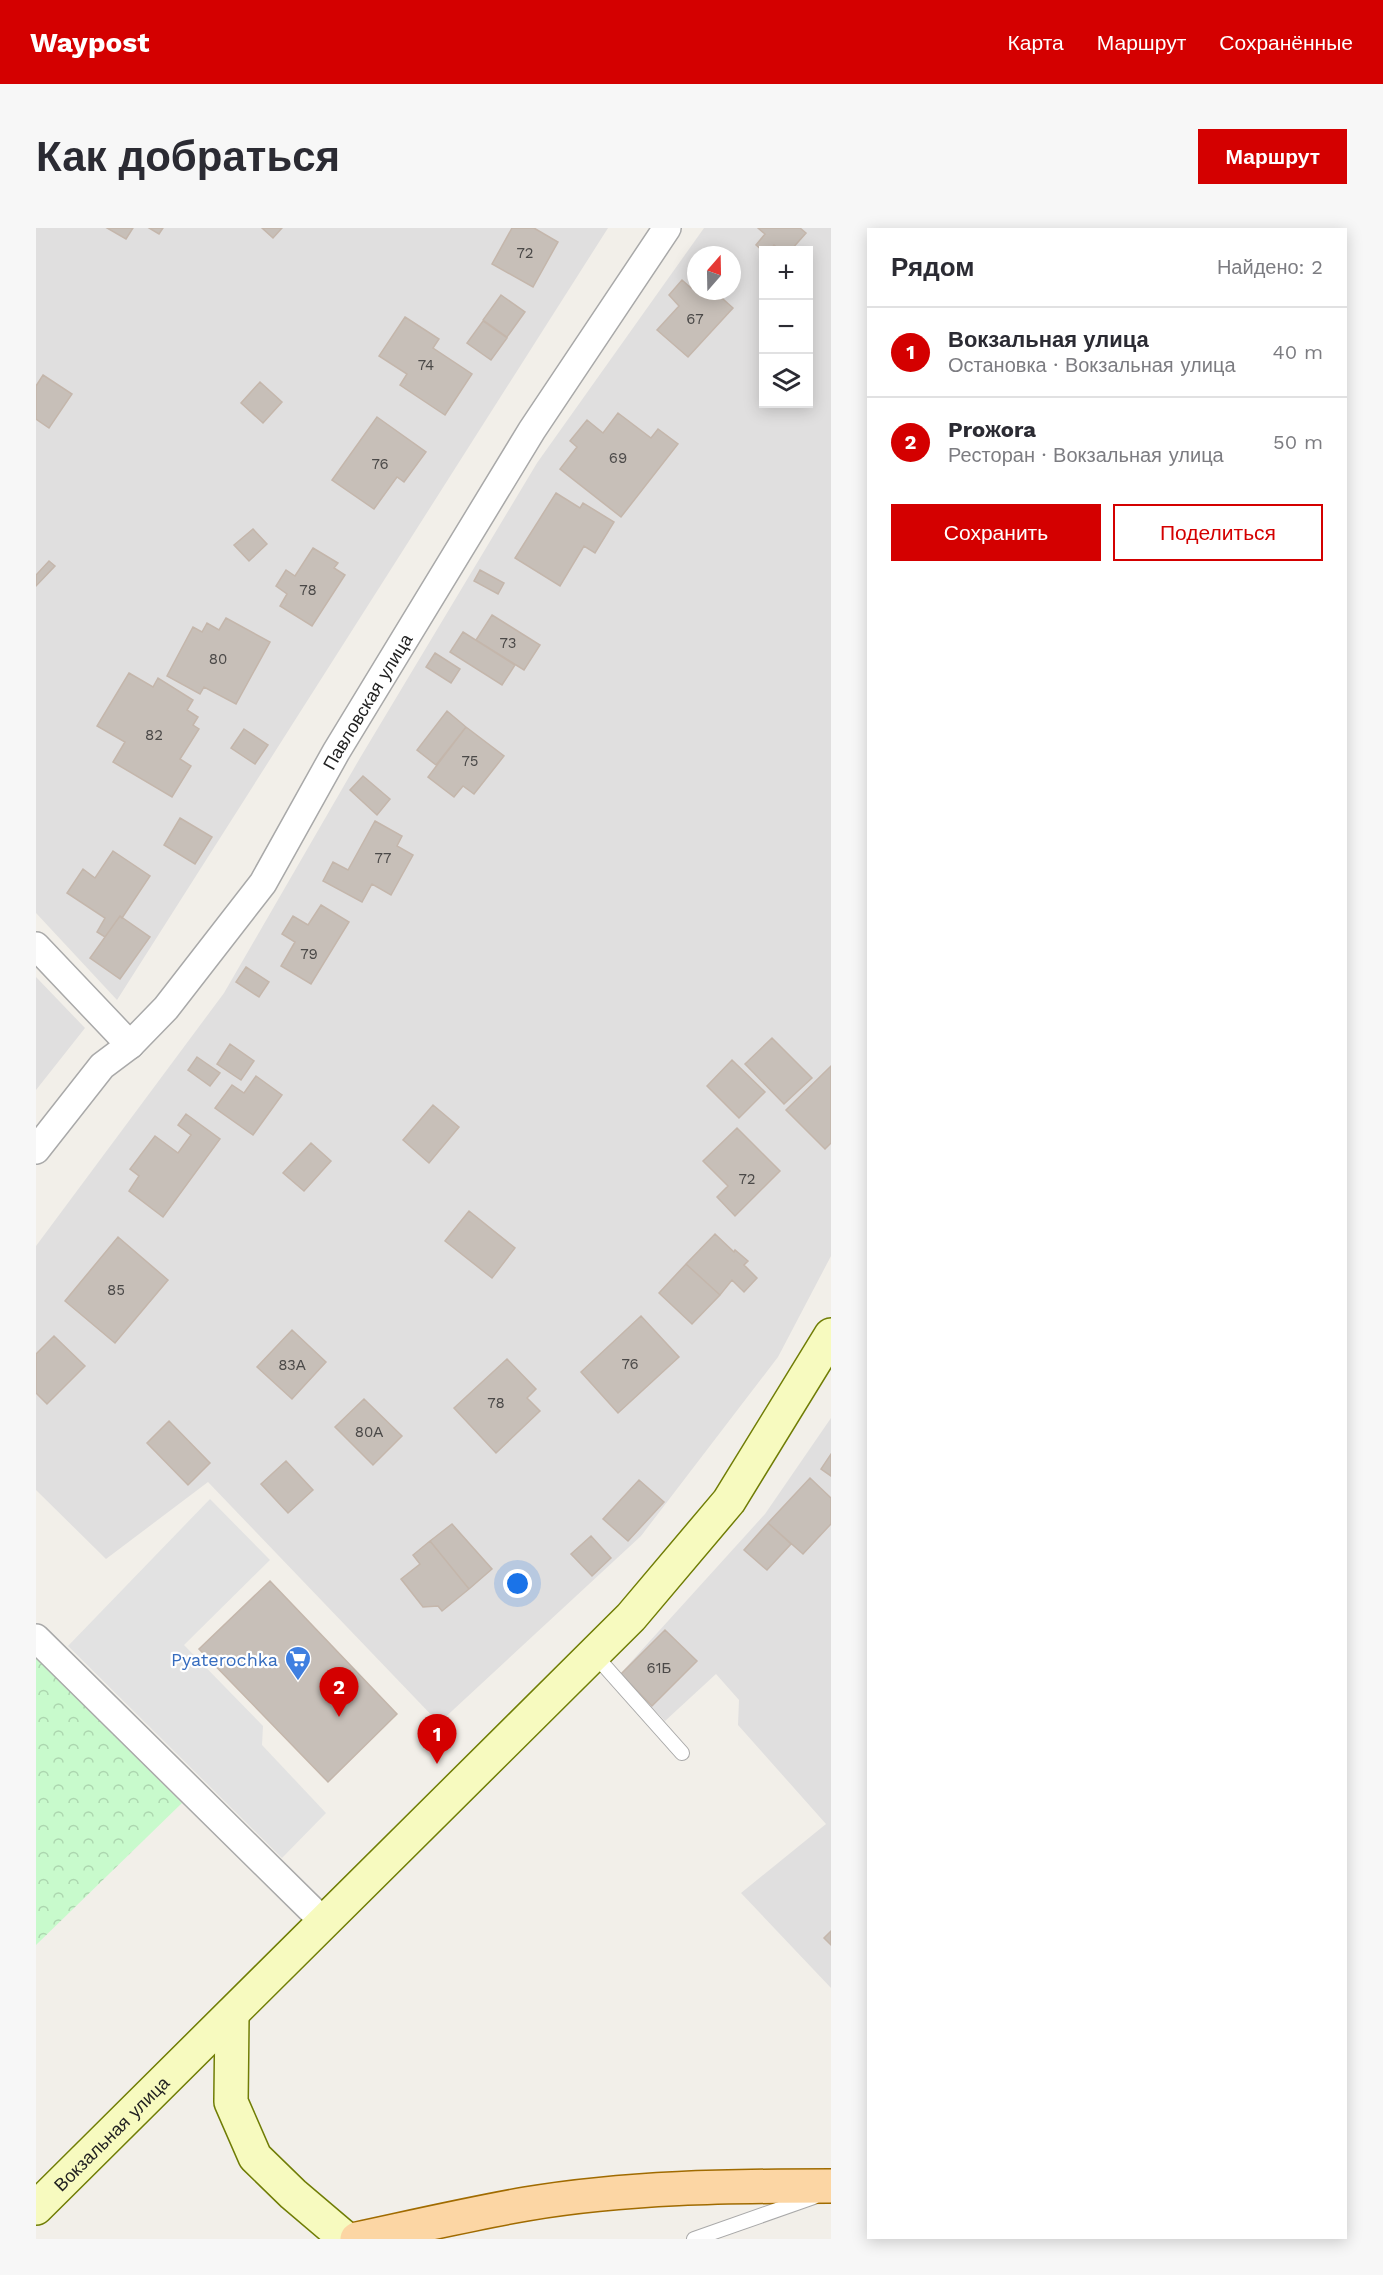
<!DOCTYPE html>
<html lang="ru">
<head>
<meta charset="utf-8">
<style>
  :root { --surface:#fff; --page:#f7f7f7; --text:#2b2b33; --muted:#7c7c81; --line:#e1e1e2; --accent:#d40000 }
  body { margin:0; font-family:"Work Sans",sans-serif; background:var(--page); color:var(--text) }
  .controls { position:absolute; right:18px; top:18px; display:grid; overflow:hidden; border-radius:0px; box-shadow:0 3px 15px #0003 }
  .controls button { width:54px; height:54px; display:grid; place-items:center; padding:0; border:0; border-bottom:2px solid var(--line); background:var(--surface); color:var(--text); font:30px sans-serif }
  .compass { position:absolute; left:651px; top:18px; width:54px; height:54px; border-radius:50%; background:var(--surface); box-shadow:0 3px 15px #0003; rotate:20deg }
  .you { position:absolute; left:482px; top:1356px; width:21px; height:21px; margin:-15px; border:4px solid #fff; border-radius:50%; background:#1a73e8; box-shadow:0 0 0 9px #1a73e833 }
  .badge { display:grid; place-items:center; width:39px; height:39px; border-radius:50%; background:var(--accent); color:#fff; font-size:20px; font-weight:700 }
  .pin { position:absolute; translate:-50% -50px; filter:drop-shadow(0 2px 3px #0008) }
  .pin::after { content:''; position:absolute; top:32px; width:21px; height:18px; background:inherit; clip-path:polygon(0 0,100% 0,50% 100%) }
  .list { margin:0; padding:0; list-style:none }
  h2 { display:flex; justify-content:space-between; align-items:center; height:78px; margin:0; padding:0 24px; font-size:26px }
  h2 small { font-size:20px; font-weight:400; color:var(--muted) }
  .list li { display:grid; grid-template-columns:39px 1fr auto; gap:18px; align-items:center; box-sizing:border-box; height:90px; padding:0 24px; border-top:2px solid var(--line) }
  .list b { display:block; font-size:22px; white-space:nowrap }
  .list p { margin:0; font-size:20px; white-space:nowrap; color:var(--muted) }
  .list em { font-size:20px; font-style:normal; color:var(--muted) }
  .actions { display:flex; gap:12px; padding:18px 24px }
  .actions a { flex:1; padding:14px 0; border:2px solid var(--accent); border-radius:0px; text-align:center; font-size:21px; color:var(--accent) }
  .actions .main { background:var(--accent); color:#fff }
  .icon { flex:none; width:33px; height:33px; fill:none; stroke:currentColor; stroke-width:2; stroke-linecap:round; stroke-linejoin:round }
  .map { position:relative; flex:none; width:795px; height:2011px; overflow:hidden; border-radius:0px }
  header { display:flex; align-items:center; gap:36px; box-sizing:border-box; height:84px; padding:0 30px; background:var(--accent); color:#fff }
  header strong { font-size:28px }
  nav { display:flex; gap:33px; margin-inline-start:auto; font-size:21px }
  .intro { display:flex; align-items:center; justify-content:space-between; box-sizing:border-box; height:144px; padding:0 36px }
  h1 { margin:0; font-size:42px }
  .button { padding:15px 27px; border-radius:0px; background:var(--accent); color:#fff; font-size:21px; font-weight:700 }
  main { display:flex; gap:36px; padding:0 36px }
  aside { flex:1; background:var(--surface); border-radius:0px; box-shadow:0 3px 15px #0003 }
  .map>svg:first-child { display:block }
  .residential { fill:#e0dfdf; fill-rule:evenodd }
  .park { fill:url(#park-crowns) }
  .parking { fill:#e2e2e2 }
  .building { fill:#c7bfb8; stroke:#c4b6ab; stroke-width:1.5 }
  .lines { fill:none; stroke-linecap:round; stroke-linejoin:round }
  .lane-casing { stroke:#a9a9a9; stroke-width:16 }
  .street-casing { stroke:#a9a9a9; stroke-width:30 }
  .secondary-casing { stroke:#707d05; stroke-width:36 }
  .primary-casing { stroke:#a06b00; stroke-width:36 }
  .lane { stroke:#fff; stroke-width:14 }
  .street { stroke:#fff; stroke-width:27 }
  .secondary { stroke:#f7fabf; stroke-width:33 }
  .primary { stroke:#fcd6a4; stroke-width:33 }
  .labels { text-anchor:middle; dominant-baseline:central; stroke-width:4.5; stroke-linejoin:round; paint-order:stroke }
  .number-label { font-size:15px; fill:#4b4948 }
  .street-label { font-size:18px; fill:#222; stroke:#fff }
  .shop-label { font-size:18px; fill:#366cbe; stroke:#fff; text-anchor:end }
</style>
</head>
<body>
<header>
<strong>Waypost</strong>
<nav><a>Карта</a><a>Маршрут</a><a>Сохранённые</a></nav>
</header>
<div class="intro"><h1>Как добраться</h1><a class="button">Маршрут</a></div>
<main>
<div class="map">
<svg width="795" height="2011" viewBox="0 0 795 2011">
  <defs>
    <pattern id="park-crowns" width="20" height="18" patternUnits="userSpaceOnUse" patternTransform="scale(1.5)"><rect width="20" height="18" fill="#c8facc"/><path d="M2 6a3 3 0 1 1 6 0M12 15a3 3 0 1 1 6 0" fill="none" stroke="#acd6af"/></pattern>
  </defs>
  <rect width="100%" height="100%" fill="#f2efe9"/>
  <path class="residential" d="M0,0H572L81,772L0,685Z
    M668,0H795V1028L742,1129L605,1308L403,1495L172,1254L70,1331L0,1262V1018L188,765L324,530L501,235ZM728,22H772V176H728ZM660,27H696V63H660Z
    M0,749L49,800L0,862Z
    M795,1190V1760L705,1665L790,1596L702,1497L703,1472L680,1446L629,1493L584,1446L729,1286Z"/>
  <path class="park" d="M0,1430L146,1575L0,1717Z"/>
  <path class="parking" d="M174,1271L234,1332L148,1417L227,1498L226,1517L290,1585L246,1630L32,1418Z"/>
  <path class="building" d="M71,0H97L90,11Z
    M113,0H127L123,6Z
    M226,0H246L237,10Z
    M476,0H498L522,14L497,59L456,36Z
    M722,0H764L770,5L755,22H744L738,17L734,22L728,24L720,17L729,6Z
    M646,52L655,60L660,54V63H678L697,80L652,129L621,102L643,78L633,67Z
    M465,67L489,84L471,109L447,92Z
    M369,89L403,111L397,120L436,146L409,187L364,157L371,146L343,128Z
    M447,93L471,110L455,132L431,115Z
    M7,147L36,166L13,200L0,191V158Z
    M224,154L246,174L227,195L205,175Z
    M582,185L615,210L622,201L642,216L585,289L524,241L541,219L534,213L551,192L567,205Z
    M341,189L390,224L368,254L361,249L338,281L296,252Z
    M520,265L544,280L547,275L578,294L559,325L548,318L524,358L479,330Z
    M217,301L231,316L213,333L198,317Z
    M277,320L302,335L298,340L309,347L276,398L244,378L251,366L240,358L250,342L259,348Z
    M13,333L19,338L0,358V347Z
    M444,342L468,355L462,366L438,353Z
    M456,387L504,417L488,442L440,412Z
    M190,390L234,414L200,476L168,459L164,466L131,448L157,399L166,404L171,395L183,402Z
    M427,404L479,437L466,457L414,424Z
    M399,425L424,441L415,455L390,439Z
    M93,445L117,459L122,450L157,472L151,482L162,489L157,497L163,501L144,531L155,538L136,569L77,534L89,514L61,498Z
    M411,483L430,499L400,537L381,522Z
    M430,499L468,528L438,566L427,558L418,569L392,549Z
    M208,501L232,517L219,536L195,520Z
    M327,548L354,571L341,587L314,562Z
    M144,590L176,609L159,636L128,617Z
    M339,593L366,608L361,618L377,627L355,667L336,656L326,674L287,653L297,634L312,642Z
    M77,623L114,648L86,690L84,688L69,709L61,704L69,690L31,665L47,641L59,650Z
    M285,677L313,694L275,756L245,738L259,714L246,706L257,688L272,697Z
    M84,688L114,709L84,751L54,730Z
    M210,739L233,754L223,769L200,754Z
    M736,810L776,850L748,876L709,836Z
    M194,816L218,833L205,852L181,836Z
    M161,829L184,845L174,858L152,842Z
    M696,832L729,864L703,890L671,858Z
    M795,838V915L789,921L750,882Z
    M220,848L246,867L217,907L179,880L196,857L208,865Z
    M397,877L423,899L393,935L367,912Z
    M150,886L184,911L127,989L93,963L103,948L94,941L119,908L142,925L155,907L142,897Z
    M701,900L744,943L699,988L681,969L692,958L667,933Z
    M275,915L295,933L268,963L247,945Z
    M433,983L479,1020L456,1050L409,1013Z
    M679,1006L698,1024L699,1022L712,1033L708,1037L721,1050L708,1064L696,1052L684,1067L650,1036Z
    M82,1009L132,1052L79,1115L29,1073Z
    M650,1036L684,1067L656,1096L623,1065Z
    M605,1088L643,1129L582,1185L545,1144Z
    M256,1102L290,1134L256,1171L221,1139Z
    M18,1108L49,1138L11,1176L0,1165V1126Z
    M471,1131L500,1161L491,1170L504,1183L460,1225L418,1180Z
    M328,1171L366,1208L337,1237L299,1199Z
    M133,1193L174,1235L152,1257L111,1215Z
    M795,1226V1248L785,1241Z
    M250,1233L277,1262L252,1285L225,1256Z
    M774,1250L795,1270V1296L767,1326L732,1295Z
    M603,1252L628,1274L592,1313L567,1291Z
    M732,1295L755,1316L731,1342L708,1322Z
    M416,1296L456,1341L433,1361L394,1313Z
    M555,1308L575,1330L556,1348L535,1326Z
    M394,1313L433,1361L406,1383L402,1378L387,1379L365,1351L384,1336L377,1327Z
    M234,1353L361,1486L292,1554L163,1421Z
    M629,1402L661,1433L616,1478L585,1446Z
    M795,1703V1717L788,1710Z"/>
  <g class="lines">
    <defs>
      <path id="lane" d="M557,1425L646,1525
        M658,2011L778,1969"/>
      <g id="street">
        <path d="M0,718L94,817"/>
        <path id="s1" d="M0,922L66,838L94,817L130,780L227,655L300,524L496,202L631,0"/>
        <path d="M0,1410L288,1694"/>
      </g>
      <g id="secondary">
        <path d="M196,1787L195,1874L219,1929L257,1966L310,2011"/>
        <path id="s2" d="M0,1980L595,1389L693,1273L795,1107"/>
      </g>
      <path id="primary" d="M321,2011C377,1999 433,1986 490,1976C591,1959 693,1958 795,1958"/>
    </defs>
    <use href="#lane" class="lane-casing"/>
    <use href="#street" class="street-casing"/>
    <use href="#secondary" class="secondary-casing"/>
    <use href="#primary" class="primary-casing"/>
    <use href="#lane" class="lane"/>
    <use href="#street" class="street"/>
    <use href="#secondary" class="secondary"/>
    <use href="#primary" class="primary"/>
  </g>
  <defs>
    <symbol id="supermarket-pin" viewBox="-11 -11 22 30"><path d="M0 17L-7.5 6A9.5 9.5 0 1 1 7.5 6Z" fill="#3f7fe0" stroke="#fff"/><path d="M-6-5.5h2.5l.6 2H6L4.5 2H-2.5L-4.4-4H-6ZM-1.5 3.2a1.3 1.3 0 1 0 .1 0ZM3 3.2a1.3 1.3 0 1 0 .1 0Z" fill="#fff"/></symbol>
  </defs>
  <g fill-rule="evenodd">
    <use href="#supermarket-pin" x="247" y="1416" width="30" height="40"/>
  </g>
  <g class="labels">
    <g class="number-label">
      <text x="489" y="25">72</text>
      <text x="659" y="91">67</text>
      <text x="390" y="137">74</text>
      <text x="582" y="230">69</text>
      <text x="344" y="236">76</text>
      <text x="272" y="362">78</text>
      <text x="472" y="415">73</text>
      <text x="182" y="431">80</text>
      <text x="118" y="507">82</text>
      <text x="434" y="533">75</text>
      <text x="347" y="630">77</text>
      <text x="273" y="726">79</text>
      <text x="711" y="951">72</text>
      <text x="80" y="1062">85</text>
      <text x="594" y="1136">76</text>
      <text x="256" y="1137">83А</text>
      <text x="460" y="1175">78</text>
      <text x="333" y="1204">80А</text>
      <text x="623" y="1440">61Б</text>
    </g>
    <g class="street-label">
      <text stroke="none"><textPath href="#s1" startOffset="561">Павловская улица</textPath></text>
      <text stroke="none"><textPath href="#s2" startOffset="106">Вокзальная улица</textPath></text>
    </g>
    <g class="shop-label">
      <text x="242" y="1431">Pyaterochka</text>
    </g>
  </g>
</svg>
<div class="controls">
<button>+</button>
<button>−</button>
<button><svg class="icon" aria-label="layers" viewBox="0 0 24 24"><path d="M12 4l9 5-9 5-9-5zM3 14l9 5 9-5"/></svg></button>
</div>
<svg class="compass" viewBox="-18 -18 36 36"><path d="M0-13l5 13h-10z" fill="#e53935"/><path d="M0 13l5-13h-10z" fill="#7c7c81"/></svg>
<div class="you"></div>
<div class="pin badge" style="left:401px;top:1536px">1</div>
<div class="pin badge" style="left:303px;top:1489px">2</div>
</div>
<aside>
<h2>Рядом<small>Найдено: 2</small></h2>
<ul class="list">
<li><span class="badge">1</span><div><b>Вокзальная улица</b><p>Остановка · Вокзальная улица</p></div><em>40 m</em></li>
<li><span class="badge">2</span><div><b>Proжora</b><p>Ресторан · Вокзальная улица</p></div><em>50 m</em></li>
</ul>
<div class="actions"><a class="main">Сохранить</a><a>Поделиться</a></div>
</aside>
</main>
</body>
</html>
